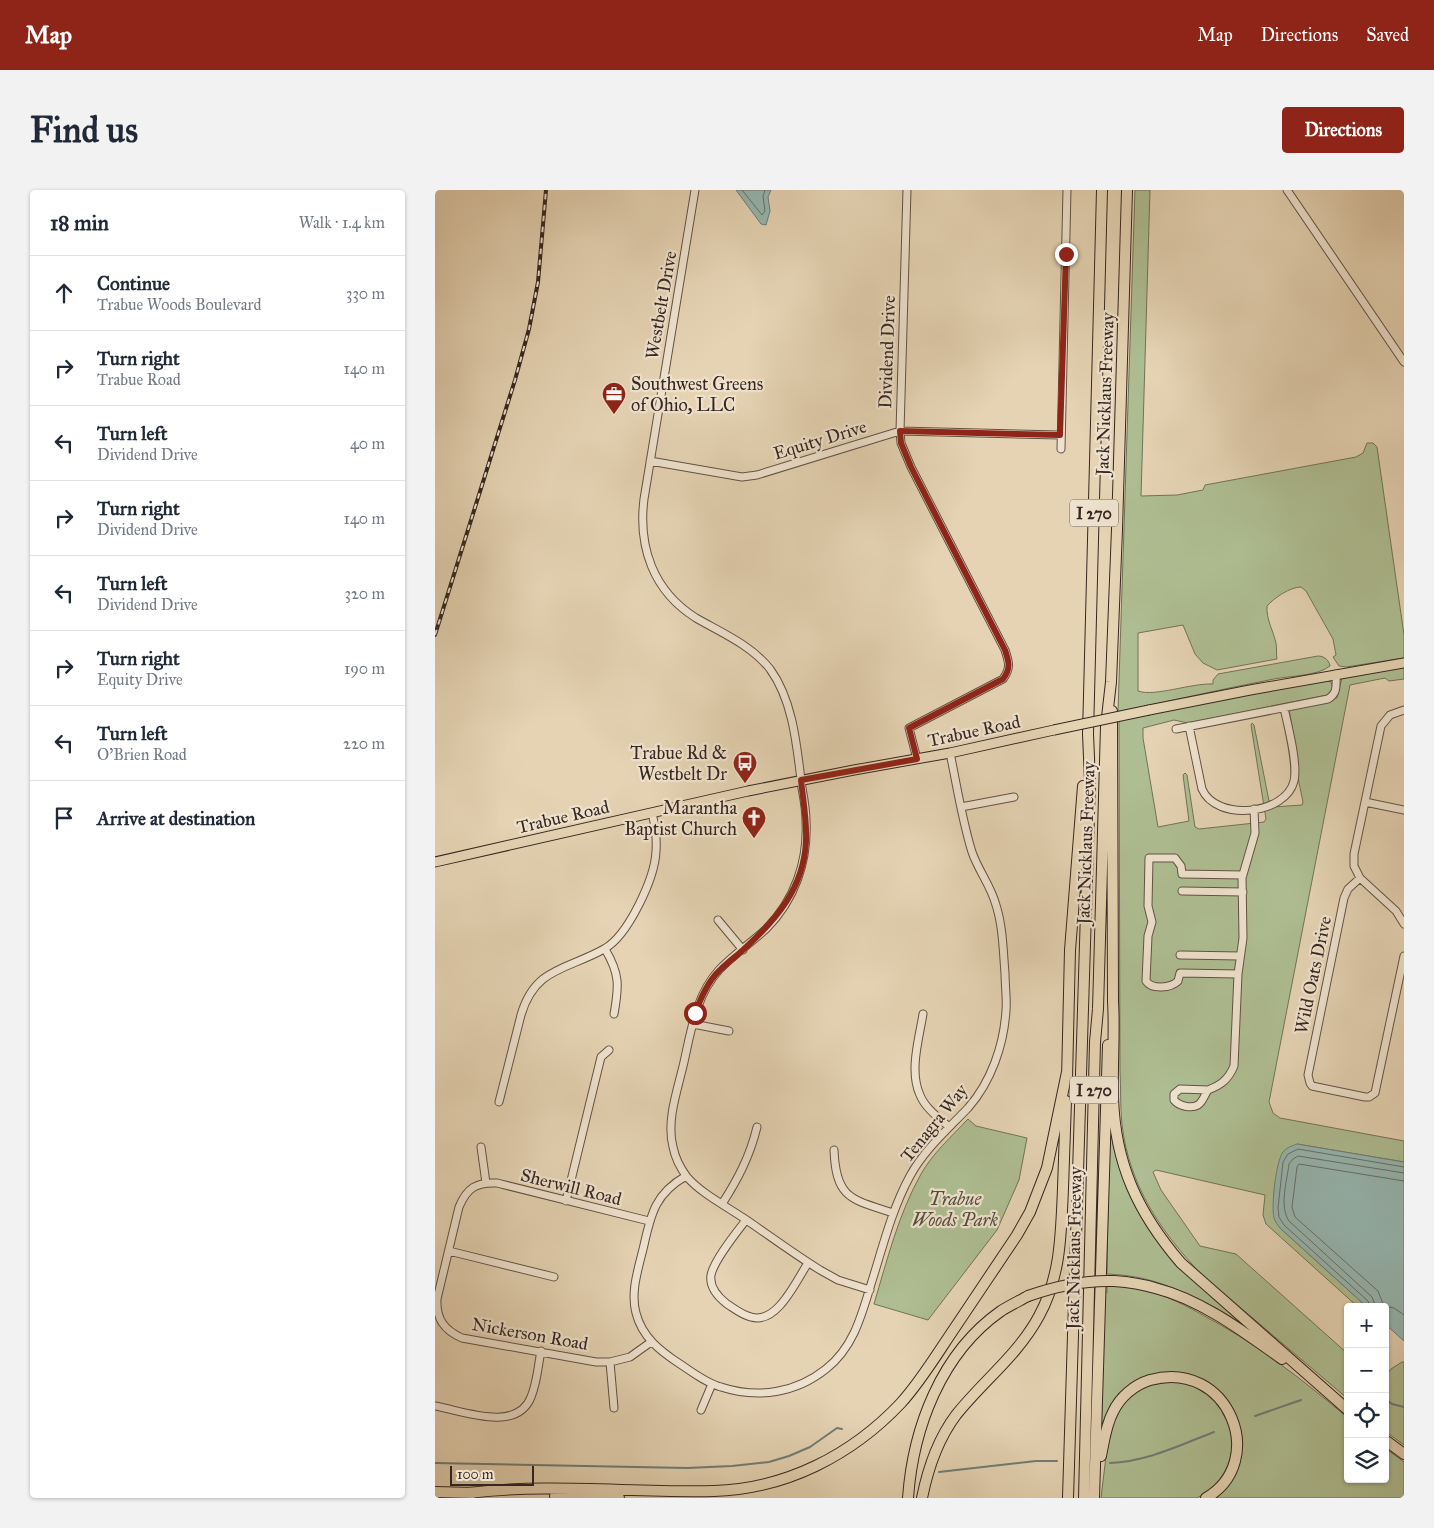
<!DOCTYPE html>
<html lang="en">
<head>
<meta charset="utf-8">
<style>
  :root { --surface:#fff; --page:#f2f2f3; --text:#1f2937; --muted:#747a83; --line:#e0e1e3; --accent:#8f2418 }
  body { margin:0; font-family:"IM FELL Great Primer",serif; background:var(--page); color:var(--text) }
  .controls { position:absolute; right:15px; bottom:15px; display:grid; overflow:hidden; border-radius:5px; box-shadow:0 1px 4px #0004 }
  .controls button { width:45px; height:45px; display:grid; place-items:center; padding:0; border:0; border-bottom:1px solid var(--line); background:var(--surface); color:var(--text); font:25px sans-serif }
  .scale { position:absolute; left:15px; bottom:12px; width:84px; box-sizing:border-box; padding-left:5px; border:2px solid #362720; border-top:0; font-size:14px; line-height:18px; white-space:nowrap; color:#362720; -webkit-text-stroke:4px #eee2ce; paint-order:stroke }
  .stop { position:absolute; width:15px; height:15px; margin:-11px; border:4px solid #8f2418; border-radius:50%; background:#fff }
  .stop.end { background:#8f2418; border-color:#fff; box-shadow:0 1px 5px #0008 }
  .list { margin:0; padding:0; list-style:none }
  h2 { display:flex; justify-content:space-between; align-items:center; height:65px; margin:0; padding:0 20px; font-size:21px }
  h2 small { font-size:16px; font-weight:400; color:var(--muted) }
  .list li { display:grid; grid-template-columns:32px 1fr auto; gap:15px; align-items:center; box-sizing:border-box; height:75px; padding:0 20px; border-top:1px solid var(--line) }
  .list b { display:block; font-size:19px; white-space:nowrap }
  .list p { margin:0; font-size:16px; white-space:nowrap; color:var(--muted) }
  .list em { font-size:16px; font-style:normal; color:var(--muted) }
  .icon { flex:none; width:28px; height:28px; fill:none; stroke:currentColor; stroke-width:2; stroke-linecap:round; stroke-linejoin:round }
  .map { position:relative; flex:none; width:969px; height:1308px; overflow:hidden; border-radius:5px }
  header { display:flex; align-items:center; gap:30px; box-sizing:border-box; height:70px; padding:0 25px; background:var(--accent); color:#fff }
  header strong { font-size:24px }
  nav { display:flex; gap:28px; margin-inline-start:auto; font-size:18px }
  .intro { display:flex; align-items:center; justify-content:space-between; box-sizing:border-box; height:120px; padding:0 30px }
  h1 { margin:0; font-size:35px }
  .button { padding:12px 22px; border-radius:5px; background:var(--accent); color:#fff; font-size:18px; font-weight:700 }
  main { display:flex; gap:30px; padding:0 30px }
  aside { flex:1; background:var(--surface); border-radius:5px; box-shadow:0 1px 4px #0004 }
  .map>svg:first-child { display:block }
  .green { fill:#aebe92; stroke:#727259 }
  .water { fill:#96b7b1; stroke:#707d77 }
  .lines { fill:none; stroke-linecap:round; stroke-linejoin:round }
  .shore { stroke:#666f68; stroke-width:1 }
  .stream { stroke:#707d77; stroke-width:2 }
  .minor-casing { stroke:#625245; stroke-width:9 }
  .major-casing { stroke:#362720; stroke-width:11 }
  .highway-casing { stroke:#362720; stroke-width:12 }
  .minor { stroke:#eee2ce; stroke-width:7 }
  .major { stroke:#e5d3b3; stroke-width:9 }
  .highway { stroke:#e5d3b3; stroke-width:10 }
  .rail-casing { stroke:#362720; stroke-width:4 }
  .rail { stroke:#eee2ce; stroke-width:2; stroke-dasharray:5.5; stroke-linecap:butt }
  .major-bridge-casing { stroke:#362720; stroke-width:11; stroke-linecap:butt }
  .highway-bridge-casing { stroke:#362720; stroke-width:12; stroke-linecap:butt }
  .major-bridge { stroke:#e5d3b3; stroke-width:9 }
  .highway-bridge { stroke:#e5d3b3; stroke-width:10 }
  .route { stroke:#8f2418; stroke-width:6 }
  .labels { text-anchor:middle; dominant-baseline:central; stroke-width:4.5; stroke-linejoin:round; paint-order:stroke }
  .shield { fill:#eee2ce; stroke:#6d5f54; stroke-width:1 }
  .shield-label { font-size:16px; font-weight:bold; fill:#362720 }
  .street-label { font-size:18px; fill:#362720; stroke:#eee2ce }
  .poi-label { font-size:18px; fill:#362720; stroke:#eee2ce; text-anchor:end }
  .park-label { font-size:18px; font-style:italic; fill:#544d3c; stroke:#eee2ce }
</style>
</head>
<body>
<header>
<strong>Map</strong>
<nav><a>Map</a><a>Directions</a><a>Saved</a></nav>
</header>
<div class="intro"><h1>Find us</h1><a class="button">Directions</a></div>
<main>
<aside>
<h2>18 min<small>Walk · 1.4 km</small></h2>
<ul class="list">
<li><svg class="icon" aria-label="ahead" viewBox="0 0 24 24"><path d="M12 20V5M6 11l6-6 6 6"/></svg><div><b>Continue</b><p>Trabue Woods Boulevard</p></div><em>330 m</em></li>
<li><svg class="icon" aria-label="right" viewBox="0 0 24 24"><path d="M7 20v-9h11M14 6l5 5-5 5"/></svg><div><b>Turn right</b><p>Trabue Road</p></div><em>140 m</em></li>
<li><svg class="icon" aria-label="left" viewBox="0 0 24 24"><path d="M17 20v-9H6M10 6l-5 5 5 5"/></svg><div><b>Turn left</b><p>Dividend Drive</p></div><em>40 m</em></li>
<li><svg class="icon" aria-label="right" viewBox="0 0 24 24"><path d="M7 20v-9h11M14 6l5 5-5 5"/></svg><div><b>Turn right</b><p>Dividend Drive</p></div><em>140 m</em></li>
<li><svg class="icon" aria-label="left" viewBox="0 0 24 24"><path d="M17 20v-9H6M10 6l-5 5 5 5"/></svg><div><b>Turn left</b><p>Dividend Drive</p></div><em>320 m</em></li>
<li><svg class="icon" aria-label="right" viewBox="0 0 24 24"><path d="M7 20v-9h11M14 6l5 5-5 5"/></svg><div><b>Turn right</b><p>Equity Drive</p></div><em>190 m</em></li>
<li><svg class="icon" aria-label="left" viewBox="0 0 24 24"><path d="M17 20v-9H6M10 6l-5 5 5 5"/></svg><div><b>Turn left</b><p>O'Brien Road</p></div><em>220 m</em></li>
<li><svg class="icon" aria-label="arrive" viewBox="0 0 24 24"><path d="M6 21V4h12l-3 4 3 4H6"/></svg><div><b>Arrive at destination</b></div></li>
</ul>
</aside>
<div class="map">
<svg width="969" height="1308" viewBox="0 0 969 1308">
  <rect width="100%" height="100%" fill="#e5d3b3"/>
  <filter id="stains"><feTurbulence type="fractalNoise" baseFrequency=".004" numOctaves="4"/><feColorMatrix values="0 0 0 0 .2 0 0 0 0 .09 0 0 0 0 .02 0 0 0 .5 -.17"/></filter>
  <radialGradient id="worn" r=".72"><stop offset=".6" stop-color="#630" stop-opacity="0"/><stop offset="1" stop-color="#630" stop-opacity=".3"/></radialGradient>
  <path class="green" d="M700,0H715L706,306L742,305L768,300L770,295L921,267L928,263L932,253H938L942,257L969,445V468L911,477L904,476L898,467L901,465L898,449L871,401L866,397C855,397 839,408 832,416C831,429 838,440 841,453C842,458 841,464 842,469L782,480L768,473L760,464L748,435L703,443V501C720,507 756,493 778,494V490L783,484L883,466C889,466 894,470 895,476C883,486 854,486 839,489C787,499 735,511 683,522Z
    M969,477V489L954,491L950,488L915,495L834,912L838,923L845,928L969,951V972L862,954L845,1038L932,1117H923L831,1034L828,1025L830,1005L721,980L718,982L726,1000L765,1056L801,1064L913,1164V1209L768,1086C726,1042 694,996 687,934C685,916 686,898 685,880L684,530L891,490L896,492L898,498L897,503L893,505L753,533L739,530L708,538V548L723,637L754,631L748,585L750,583L752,585L760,637L764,639L829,632L831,629L816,535L817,533L819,535L835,616L838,617L867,615L868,612L858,564L861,560L854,519L902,508L907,488L910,487Z
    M533,929L541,936L592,948L584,990L562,1040L493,1130L439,1114C452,1070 464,1023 486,984C497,964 517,946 533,929Z
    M674,932H678L687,976L753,1086L801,1129L799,1131C755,1105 725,1086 672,1084Z
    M672,1095C680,1096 687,1096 695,1097C720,1100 744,1112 766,1124C819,1152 867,1189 913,1228V1289H950V1258L969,1272V1308H776L794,1288L802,1236L762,1188L698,1195L669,1239H666L670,1103H672Z
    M967,1172H969V1255L950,1241V1187L956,1179Z
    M745,1190C752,1193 763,1195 770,1200C809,1228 806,1285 762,1308H666L672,1258L678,1230L689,1211L710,1196Z"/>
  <path class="water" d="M301,0H336L333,7L335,21L331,35L326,34Z
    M862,954L969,972V1151L950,1134V1117H932L845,1038C843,1035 840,1032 839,1028C836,1016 841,971 848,962C852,957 857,956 862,954Z"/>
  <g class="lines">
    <path class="shore" d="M307,0L327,25L330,21L328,6L330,0
      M969,991L864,974L862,977L857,1017L860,1027L943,1101L949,1116L959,1118L969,1125
      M935,1117L933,1111L849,1035L844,1027L843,1018L848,972L853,964L863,959L969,977
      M941,1117L937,1107L854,1031C844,1016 852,991 854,974L858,969L863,966L969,983"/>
    <path class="stream" d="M950,1209L957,1214L969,1217
      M820,1226L866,1210
      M0,1273L252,1278L297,1276L334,1272L354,1266L375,1257L402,1238L407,1239
      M675,1273C711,1272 745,1255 779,1242
      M504,1282L601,1271H622"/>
    <defs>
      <path id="minor" d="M260,0L209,309C203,357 218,401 261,428C287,443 316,455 335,479C359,512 362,559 367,598C369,609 371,619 371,631C373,671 360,710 331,739C316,753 298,765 284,780C261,805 256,841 249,872C243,899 231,930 238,957C240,967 246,979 252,987C267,1004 291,1016 310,1029C335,1046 359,1064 385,1080L403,1090L435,1100
        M472,0L465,241L466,253L476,277L570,460C574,472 576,478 568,489L474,538L482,569
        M852,0L969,172
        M626,259L632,0
        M215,271L307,287L322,285L465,241L625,245
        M969,520L955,525L946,536L919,664V676L925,688L961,721L969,734
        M754,536L767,599C781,632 851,625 859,591C863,574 853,536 849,518
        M741,539L893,509C903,503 901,495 901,484
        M930,612L969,620
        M526,617L579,607
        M925,688L913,699L909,708L873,885L875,893L877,896L930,907H934L940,903L969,766
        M747,701L808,702
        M283,730L308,760
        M170,759C185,784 184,796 179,824
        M745,765L805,766
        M803,784L745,783L743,791C736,798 717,800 711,791L713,746L717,732L713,716L714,668H740L746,676L747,684L808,685
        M488,824C484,849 474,881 485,905C490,918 504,928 514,937
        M258,834L294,841
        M773,900L745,899L739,904V910C744,916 756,919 763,915C768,912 770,904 773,900C786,895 793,890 799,876L803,784L808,748L807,688L820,643L819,619
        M64,912L86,825C100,777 132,780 169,759C193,746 220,688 221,661C222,648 220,635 217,623
        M46,957L51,993
        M399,960C401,1009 416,1009 458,1023
        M251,986C221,1003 216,1023 209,1055C204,1077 195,1101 201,1123C207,1147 225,1161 245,1174C257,1182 271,1193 286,1197C323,1209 361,1203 391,1179C419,1157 427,1124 437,1091C448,1056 457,1019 475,986C489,960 513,939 533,918C556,892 569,855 571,820C572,808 570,796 570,783C568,760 568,737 561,715C556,696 543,680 537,662C527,630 522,596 515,563
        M131,1011L166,867L174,860
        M287,1014C303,989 315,966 322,937
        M311,1030C301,1043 279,1070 276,1085C274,1098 283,1107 292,1114C300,1119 307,1125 316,1127C342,1135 361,1091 373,1073
        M214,1031L62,993C41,992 32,998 24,1017L2,1109C1,1129 9,1140 27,1148L161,1172H175L195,1167L216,1152
        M14,1061L119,1087
        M175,1172L179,1218
        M0,1216C28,1221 82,1243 96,1207C102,1193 103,1176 106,1161
        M266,1220L277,1194"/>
      <path id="major" d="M714,520L815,500L969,473
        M0,672L313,601L419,580L515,563L619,540"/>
      <path id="highway" d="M677,521L678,811C680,843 677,875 678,907C680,974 703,1023 746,1073L913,1220
        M632,889L635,760L648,596
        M679,1091C693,1092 707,1094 720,1098C767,1110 809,1142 847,1169
        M950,1250L969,1264
        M666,1266C669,1251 671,1235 678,1222C685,1207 699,1195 715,1190C794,1168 834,1272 771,1308
        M0,1302L38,1303
        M33,1303C114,1293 197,1303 279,1301C351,1299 417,1265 466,1213C486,1191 502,1164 519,1139C540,1108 561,1076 582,1045L595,1022L612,978L632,882
        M120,1306L184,1308
        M473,1308C478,1238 506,1163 566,1121C574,1116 584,1111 593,1106
        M487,1308C493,1278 503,1249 521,1225C548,1191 583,1165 604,1126C626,1086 626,1043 628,998C629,969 630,940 631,911
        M633,1308L655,591L653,544L667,0
        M649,1308L660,852L663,819L671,536L676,492L682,339L692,0
        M659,1308L673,855"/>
    </defs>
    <use href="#minor" class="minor-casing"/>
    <use href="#major" class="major-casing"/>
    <use href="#highway" class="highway-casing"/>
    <use href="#minor" class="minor"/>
    <use href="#major" class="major"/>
    <use href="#highway" class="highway"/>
    <defs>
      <path id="rail" d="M0,445L80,190L94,139L103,92L111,0"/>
    </defs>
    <use href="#rail" class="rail-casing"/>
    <use href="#rail" class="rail"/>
    <defs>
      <path id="major-bridge" d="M619,540L714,520"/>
      <path id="highway-bridge" d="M593,1106C621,1096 648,1090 679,1091"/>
    </defs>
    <use href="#major-bridge" class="major-bridge-casing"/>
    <use href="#highway-bridge" class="highway-bridge-casing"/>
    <use href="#major-bridge" class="major-bridge"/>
    <use href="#highway-bridge" class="highway-bridge"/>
  </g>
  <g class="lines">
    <path class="route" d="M260,823C266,808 273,791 285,780C292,773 300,767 308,760C341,730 369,698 371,651C372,630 368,610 366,590L482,569L474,538L568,489C576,478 574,472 570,460L476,277L466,253L465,241L625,245L631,64"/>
  </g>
  <defs>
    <symbol id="office-pin" viewBox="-11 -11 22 30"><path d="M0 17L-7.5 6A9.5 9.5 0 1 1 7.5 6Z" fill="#8f2418" stroke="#eee2ce"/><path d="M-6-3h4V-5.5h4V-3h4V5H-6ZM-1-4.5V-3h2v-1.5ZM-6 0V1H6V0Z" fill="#fff"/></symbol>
    <symbol id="bus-pin" viewBox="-11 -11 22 30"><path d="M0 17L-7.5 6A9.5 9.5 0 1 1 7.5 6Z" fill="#8f2418" stroke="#eee2ce"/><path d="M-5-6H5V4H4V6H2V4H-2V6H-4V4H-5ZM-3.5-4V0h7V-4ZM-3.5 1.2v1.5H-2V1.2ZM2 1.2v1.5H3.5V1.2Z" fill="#fff"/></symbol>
    <symbol id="church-pin" viewBox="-11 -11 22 30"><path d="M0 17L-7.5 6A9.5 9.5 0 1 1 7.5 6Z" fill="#8f2418" stroke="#eee2ce"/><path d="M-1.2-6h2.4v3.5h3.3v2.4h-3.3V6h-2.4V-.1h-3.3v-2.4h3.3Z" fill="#fff"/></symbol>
  </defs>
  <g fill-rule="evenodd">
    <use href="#office-pin" x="165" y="190" width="28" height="38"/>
    <use href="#bus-pin" x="296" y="559" width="28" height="38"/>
    <use href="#church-pin" x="305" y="614" width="28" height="38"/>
  </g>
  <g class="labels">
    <g class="shield">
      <rect x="635" y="309.5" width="48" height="27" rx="4"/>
      <rect x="635" y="886.5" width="48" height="27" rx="4"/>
    </g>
    <g class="shield-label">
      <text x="659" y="323">I 270</text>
      <text x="659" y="900">I 270</text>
    </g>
    <g class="street-label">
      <text transform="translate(226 115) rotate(-80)">Westbelt Drive</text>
      <text transform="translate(452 162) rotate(-88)">Dividend Drive</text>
      <text transform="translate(670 204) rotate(-88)">Jack Nicklaus Freeway</text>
      <text transform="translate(385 250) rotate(-17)">Equity Drive</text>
      <text transform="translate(539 541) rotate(-12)">Trabue Road</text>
      <text transform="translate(128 627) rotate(-13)">Trabue Road</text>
      <text transform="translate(651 653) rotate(-88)">Jack Nicklaus Freeway</text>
      <text transform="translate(878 785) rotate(-78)">Wild Oats Drive</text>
      <text transform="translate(499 933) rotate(-51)">Tenagra Way</text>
      <text transform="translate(136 997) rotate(14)">Sherwill Road</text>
      <text transform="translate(639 1058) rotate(-89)">Jack Nicklaus Freeway</text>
      <text transform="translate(95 1144) rotate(10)">Nickerson Road</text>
    </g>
    <g class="poi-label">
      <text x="196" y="194" text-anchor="start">Southwest Greens<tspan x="196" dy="21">of Ohio, LLC</tspan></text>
      <text x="292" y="563">Trabue Rd &amp;<tspan x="292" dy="21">Westbelt Dr</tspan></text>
      <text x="302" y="618">Marantha<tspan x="302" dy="21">Baptist Church</tspan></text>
    </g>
    <g class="park-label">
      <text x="520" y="1009">Trabue<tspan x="520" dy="21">Woods Park</tspan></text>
    </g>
  </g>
  <rect width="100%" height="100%" filter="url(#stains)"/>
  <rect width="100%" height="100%" fill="url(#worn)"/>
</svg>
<div class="controls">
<button>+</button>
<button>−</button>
<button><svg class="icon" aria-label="locate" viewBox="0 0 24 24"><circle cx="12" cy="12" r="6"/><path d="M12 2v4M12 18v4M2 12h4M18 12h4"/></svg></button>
<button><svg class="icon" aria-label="layers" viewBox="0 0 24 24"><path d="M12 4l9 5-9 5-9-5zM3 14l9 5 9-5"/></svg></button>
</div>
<div class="scale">100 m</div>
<div class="stop" style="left:260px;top:823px"></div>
<div class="stop end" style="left:631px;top:64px"></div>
</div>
</main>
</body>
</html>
